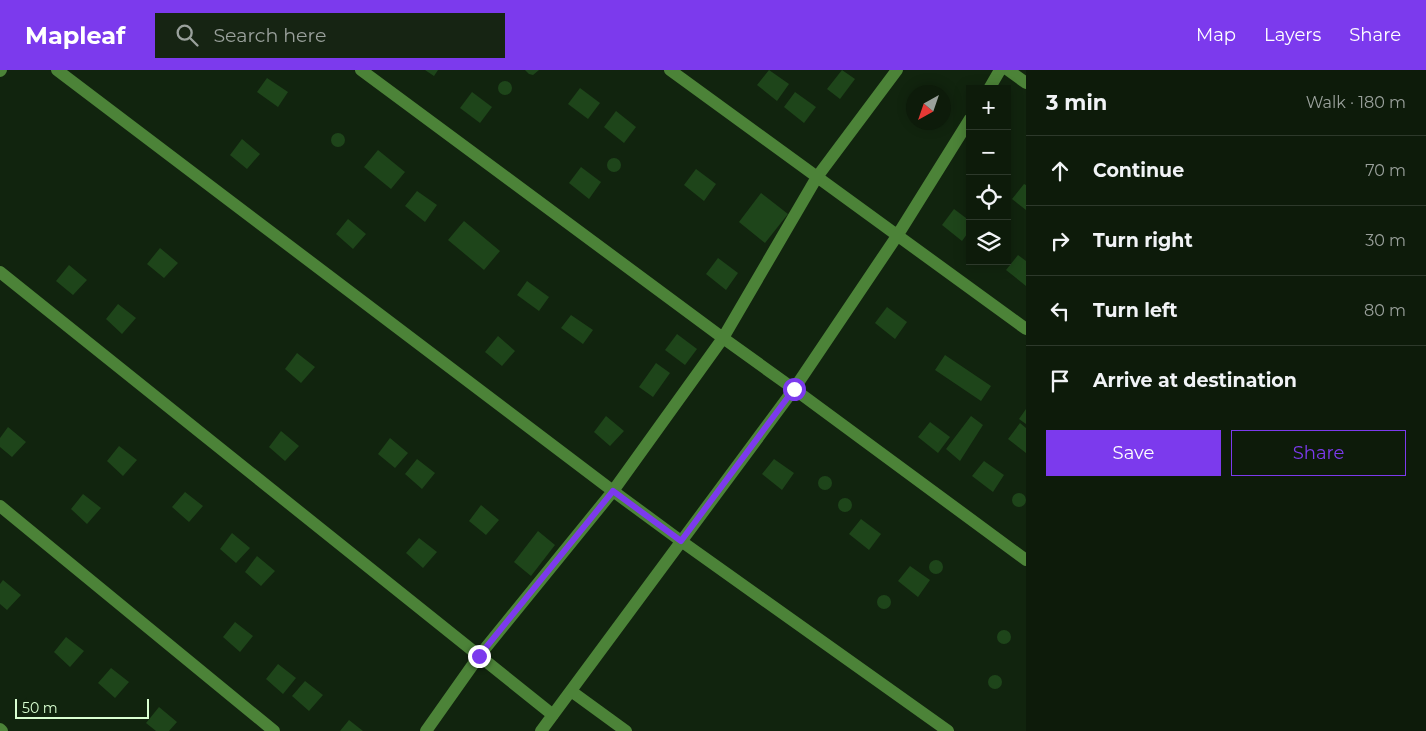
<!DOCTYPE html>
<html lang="en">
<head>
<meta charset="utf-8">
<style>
  :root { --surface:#0d1b0a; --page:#162413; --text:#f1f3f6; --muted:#9aa19c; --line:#2d392b; --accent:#7c3aed }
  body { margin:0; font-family:Montserrat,sans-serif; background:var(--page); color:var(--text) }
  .controls { position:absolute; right:15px; top:15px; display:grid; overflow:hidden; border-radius:0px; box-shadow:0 2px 12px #0003 }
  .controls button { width:45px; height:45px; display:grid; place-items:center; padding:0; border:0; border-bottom:1px solid var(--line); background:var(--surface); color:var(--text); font:25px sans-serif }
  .compass { position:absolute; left:906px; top:15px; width:45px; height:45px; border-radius:50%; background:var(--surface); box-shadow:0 2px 12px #0003; rotate:220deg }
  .scale { position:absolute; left:15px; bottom:12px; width:134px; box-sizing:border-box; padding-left:5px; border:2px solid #d9ffd1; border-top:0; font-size:14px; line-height:18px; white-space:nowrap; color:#d9ffd1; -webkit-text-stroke:4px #11240e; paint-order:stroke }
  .stop { position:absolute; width:15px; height:15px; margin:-11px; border:4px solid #7c3aed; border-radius:50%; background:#fff }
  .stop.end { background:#7c3aed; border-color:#fff; box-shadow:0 1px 5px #0008 }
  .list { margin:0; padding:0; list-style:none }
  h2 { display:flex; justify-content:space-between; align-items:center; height:65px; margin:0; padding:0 20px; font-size:21px }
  h2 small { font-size:16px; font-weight:400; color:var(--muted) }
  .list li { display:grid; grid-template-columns:32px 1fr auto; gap:15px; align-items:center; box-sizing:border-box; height:70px; padding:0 20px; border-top:1px solid var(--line) }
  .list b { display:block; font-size:19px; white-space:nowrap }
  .list em { font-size:16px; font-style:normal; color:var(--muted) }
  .actions { display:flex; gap:10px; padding:15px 20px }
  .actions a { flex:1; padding:11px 0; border:1px solid var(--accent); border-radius:0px; text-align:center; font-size:18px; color:var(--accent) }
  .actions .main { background:var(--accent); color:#fff }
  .icon { flex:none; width:28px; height:28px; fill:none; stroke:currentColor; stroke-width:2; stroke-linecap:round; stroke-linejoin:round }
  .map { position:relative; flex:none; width:1026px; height:661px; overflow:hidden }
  header { display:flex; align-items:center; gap:30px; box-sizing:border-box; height:70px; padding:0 25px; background:var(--accent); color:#fff }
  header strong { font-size:24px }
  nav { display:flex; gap:28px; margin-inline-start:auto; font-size:18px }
  .search { width:350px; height:45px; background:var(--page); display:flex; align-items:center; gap:12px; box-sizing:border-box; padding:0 18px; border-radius:0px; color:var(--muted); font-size:19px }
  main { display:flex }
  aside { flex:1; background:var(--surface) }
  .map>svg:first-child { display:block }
  .building { fill:#1e451a }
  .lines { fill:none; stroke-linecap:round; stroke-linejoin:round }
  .minor { stroke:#4c8338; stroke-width:12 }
  .route { stroke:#7c3aed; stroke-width:6 }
</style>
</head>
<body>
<header>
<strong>Mapleaf</strong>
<div class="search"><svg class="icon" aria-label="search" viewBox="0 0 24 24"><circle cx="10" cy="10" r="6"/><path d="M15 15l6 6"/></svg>Search here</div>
<nav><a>Map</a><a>Layers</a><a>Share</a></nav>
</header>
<main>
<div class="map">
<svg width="1026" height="661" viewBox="0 0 1026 661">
  <rect width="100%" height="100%" fill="#11240e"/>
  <path class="building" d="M425,0H438L434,6Z
    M525,0H539L533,5L529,4Z
    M769,0L789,14L777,31L757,15Z
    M842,0L855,9L840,29L827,19Z
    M267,8L288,22L278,37L257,22Z
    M498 18a7 7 0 1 1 14 0a7 7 0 1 1-14 0Z
    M580,18L600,33L588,49L568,34Z
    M472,22L492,37L480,53L460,38Z
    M795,22L816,37L804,53L784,37Z
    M616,41L636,57L624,73L604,57Z
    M331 70a7 7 0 1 1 14 0a7 7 0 1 1-14 0Z
    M242,69L260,84L247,99L230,85Z
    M378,80L405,102L391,119L364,97Z
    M607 95a7 7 0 1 1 14 0a7 7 0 1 1-14 0Z
    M581,97L601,112L589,129L569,113Z
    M696,99L716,114L704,131L684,115Z
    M1024,114L1026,115V140L1012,129Z
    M417,121L437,135L425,152L405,136Z
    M761,123L788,144L765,173L739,152Z
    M954,139L970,151V160L962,171L942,155Z
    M348,149L366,164L353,179L336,164Z
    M464,151L500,181L484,200L448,170Z
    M160,178L178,193L164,208L147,194Z
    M1018,185L1026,191V216L1006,200Z
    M718,188L738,203L726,220L706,204Z
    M69,195L87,210L73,225L56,211Z
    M527,211L549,227L539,241L517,225Z
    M118,234L136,248L122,264L106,249Z
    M887,237L907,252L895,269L875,253Z
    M571,245L593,260L583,274L561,258Z
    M677,264L697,279L685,295L665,280Z
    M498,266L515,281L502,296L485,282Z
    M297,283L315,297L301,313L285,299Z
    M945,285L991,316L981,331L935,300Z
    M656,293L670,303L653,327L639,317Z
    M1026,339V354L1019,349Z
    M606,346L624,361L610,376L594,362Z
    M971,346L983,355L960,391L946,379Z
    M930,352L950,367L938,383L918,367Z
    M1020,353L1026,358V383L1008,369Z
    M8,357L26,372L12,387L0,377V368Z
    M281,361L299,376L285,391L269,377Z
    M390,368L408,383L395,398L378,384Z
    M119,376L137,390L123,406L107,391Z
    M417,389L435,403L422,419L405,404Z
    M774,389L794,403L782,420L762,404Z
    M984,391L1004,405L993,422L972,406Z
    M818 413a7 7 0 1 1 14 0a7 7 0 1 1-14 0Z
    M185,422L203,436L189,452L172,437Z
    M1012 430a7 7 0 1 1 14 0a7 7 0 1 1-14 0Z
    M83,424L101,438L87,454L71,439Z
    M838 435a7 7 0 1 1 14 0a7 7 0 1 1-14 0Z
    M481,435L499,450L486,465L469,451Z
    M861,449L881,464L869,480L849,464Z
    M538,461L555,475L531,506L514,492Z
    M232,463L250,478L236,493L220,479Z
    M419,468L437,482L423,498L406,483Z
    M257,486L275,501L261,516L245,502Z
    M929 497a7 7 0 1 1 14 0a7 7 0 1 1-14 0Z
    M910,496L930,510L918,527L898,511Z
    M3,510L21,525L7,540L0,534V514Z
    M877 532a7 7 0 1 1 14 0a7 7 0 1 1-14 0Z
    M235,552L253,566L240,582L223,567Z
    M997 567a7 7 0 1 1 14 0a7 7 0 1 1-14 0Z
    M66,567L84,581L70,597L54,582Z
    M278,594L296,608L283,624L266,609Z
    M111,598L129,612L115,628L98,613Z
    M988 612a7 7 0 1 1 14 0a7 7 0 1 1-14 0Z
    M305,611L323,625L309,641L292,626Z
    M159,637L177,652L169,661H156L146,653Z
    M349,650L363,661H340Z"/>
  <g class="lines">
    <path class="minor" d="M57,0L613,421L681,471L948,661
      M361,0L723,268L794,319L1026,490
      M670,0L1026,259
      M1008,0L1026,13
      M0,1L1,0
      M989,19L1000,0
      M0,202L553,645
      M0,436L274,661
      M571,621L626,661
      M0,659L2,661
      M426,661L479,586L613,421L723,268L817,107L897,0
      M541,661L794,319L897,166L970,49"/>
  </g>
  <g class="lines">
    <path class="route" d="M479,586L613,421L681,471L794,319"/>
  </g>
</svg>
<div class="controls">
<button>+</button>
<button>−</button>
<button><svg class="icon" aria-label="locate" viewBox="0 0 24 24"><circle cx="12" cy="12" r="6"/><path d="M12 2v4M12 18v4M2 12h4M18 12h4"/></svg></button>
<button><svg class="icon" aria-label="layers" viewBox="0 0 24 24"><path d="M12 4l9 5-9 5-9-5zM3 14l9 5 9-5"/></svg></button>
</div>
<svg class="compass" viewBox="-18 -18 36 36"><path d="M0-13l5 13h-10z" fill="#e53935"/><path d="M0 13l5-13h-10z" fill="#9aa19c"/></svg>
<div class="scale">50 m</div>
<div class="stop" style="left:794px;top:319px"></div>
<div class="stop end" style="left:479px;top:586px"></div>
</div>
<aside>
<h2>3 min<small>Walk · 180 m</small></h2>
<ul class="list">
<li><svg class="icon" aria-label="ahead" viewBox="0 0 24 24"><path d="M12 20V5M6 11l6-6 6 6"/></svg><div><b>Continue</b></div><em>70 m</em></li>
<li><svg class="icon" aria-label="right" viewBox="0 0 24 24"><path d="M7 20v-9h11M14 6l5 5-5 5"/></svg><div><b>Turn right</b></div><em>30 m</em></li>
<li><svg class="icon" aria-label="left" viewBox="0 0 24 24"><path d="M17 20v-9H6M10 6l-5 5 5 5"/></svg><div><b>Turn left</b></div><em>80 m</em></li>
<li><svg class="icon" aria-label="arrive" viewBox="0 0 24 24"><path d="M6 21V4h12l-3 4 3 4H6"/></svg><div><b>Arrive at destination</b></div></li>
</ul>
<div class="actions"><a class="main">Save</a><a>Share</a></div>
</aside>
</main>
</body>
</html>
